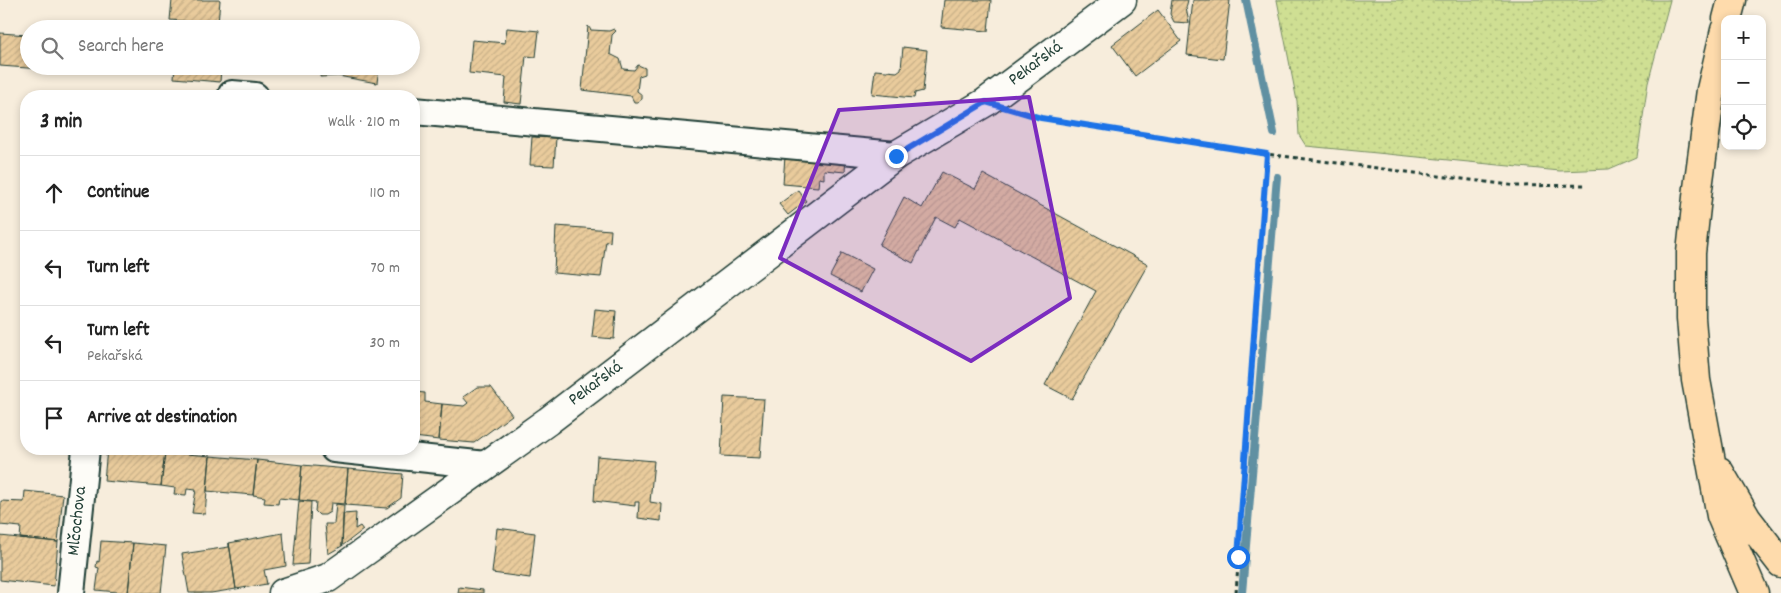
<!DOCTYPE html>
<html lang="en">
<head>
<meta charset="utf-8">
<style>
  :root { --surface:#fff; --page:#f6f6f6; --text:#222; --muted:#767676; --line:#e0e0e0 }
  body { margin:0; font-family:Dekko,sans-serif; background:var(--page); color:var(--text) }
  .controls { position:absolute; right:15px; top:15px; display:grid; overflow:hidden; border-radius:10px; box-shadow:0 2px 8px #0003 }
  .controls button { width:45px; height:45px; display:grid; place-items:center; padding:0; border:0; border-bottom:1px solid var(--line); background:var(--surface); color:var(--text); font:25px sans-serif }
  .stop { position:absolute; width:15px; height:15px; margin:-11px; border:4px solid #1a73e8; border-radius:50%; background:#fff }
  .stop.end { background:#1a73e8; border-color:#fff; box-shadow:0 1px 5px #0008 }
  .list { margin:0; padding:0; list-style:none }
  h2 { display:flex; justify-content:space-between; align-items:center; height:65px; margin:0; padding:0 20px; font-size:21px }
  h2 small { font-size:16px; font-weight:400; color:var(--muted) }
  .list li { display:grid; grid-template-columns:32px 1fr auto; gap:15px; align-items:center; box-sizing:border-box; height:75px; padding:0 20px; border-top:1px solid var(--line) }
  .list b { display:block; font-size:19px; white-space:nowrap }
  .list p { margin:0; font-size:16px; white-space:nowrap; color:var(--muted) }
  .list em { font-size:16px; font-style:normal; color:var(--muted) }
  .icon { flex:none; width:28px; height:28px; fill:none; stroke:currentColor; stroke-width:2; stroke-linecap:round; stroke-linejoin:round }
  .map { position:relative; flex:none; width:1781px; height:593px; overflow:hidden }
  .search { position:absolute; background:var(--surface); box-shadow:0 2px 8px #0003; left:20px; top:20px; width:400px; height:55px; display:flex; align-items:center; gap:12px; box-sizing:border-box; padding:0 18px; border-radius:28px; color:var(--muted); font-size:19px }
  .panel { position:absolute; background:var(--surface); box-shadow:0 2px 8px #0003; left:20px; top:90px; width:400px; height:365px; border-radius:20px }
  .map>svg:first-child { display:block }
  .grass { fill:url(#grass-dots); stroke:#778e64 }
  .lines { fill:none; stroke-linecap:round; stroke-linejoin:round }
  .stream { stroke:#6090a2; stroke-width:8 }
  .building { fill:url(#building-hatch); stroke:#1f3d34 }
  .street-casing { stroke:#1f3d34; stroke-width:30 }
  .secondary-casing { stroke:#1f3d34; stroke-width:31 }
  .primary-casing { stroke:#1f3d34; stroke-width:31 }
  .path { stroke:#1f3d34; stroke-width:3; stroke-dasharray:4 4; stroke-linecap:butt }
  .street { stroke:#fdfcf7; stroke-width:26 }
  .secondary { stroke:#fdfcf7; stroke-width:28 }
  .primary { stroke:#fedbac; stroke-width:28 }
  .route { stroke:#1a73e8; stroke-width:6 }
  .marked { fill:#7b2cbf; fill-opacity:0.2; stroke:#7b2cbf; stroke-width:4; stroke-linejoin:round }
  .labels { text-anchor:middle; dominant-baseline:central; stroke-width:4.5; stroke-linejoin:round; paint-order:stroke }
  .street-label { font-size:18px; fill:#1f3d34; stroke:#fdfcf7 }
</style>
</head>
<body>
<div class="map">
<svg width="1781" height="593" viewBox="0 0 1781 593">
  <defs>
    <pattern id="grass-dots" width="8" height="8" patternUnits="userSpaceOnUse" patternTransform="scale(1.25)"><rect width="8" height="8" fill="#cfdf93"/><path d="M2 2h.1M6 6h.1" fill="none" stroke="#b1c07f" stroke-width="1.8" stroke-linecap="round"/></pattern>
    <pattern id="building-hatch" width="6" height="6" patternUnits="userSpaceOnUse" patternTransform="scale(1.25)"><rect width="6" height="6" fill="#e9cb9c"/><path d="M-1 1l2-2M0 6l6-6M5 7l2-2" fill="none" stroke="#c7af87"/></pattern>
  </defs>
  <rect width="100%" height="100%" fill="#f7eddc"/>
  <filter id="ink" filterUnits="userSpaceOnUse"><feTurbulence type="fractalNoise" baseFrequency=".02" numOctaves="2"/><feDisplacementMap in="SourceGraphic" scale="10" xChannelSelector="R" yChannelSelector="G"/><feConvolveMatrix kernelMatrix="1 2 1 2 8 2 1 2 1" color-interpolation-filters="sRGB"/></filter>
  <g filter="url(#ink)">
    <path class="grass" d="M1277,0H1670L1648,83L1637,157L1609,169L1560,171L1306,146L1299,135L1297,101Z"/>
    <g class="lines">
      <path class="stream" d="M1246,0L1274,133
        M1242,593L1277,177"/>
    </g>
    <path class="building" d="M172,0H220L218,24L170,20Z
      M944,0H991L988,31L941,27Z
      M1172,0H1188L1186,8L1189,23L1174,22L1170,14Z
      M1193,0H1230L1223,59L1187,55Z
      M1158,10L1181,41L1135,76L1112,45Z
      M78,25L125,29H78Z
      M588,26L591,30L609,31L614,29L616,31L612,35L610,54L620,59L623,69L634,70L638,65L645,68V74L639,76L637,91L642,95V99L638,102H634L631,96L582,90Z
      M507,28L539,31L536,57L526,56L521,104L504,102L506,77L469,73L472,40L505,43Z
      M0,33L29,35V66H55V70L0,66Z
      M903,47L927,50L923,91L915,93L914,98L872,94L875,70L897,72L901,69Z
      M175,66H221L220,82L174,78Z
      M321,66H379L377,83L338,76L320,77Z
      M532,137L556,138L554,166L530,165Z
      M785,156L846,158L845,172L824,170V179L819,178L818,187L783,184Z
      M942,172L975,189L983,174L1148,264L1072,399L1045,385L1096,291L960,218L955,227L936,217L913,263L879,245L904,197L922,208Z
      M798,190L806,201L788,215L779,204Z
      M556,226L611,230L610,242L606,241L601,277L554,273Z
      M842,253L873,269L861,292L830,276Z
      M595,309L616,311L614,339L592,337Z
      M477,387H491L512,415L474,443L439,440L442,404L464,406L468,403L463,397Z
      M414,392L425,393V402L442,404L439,440L414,437Z
      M724,397L764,399L760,458L721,456Z
      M107,449L165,452L161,486L104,481Z
      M165,452L210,456L205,514L192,513L196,490L187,489L186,495L174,494L175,488L161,486Z
      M210,456L257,460L253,495L207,491Z
      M597,456L654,461L650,502L662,504L661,521L638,518L639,502H635V506L594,501Z
      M257,460L302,465L299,500L279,498L278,504L264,503L265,497L253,495Z
      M302,465L348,469L345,504L331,503L330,512L325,515H319L315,511L316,502L299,500Z
      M348,469L403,474L401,498L387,508L345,505Z
      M25,491L63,495L58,542L20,538L21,527L0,525L1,501L24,502Z
      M299,501L311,502L308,564L293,565Z
      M336,504L344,505L342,546L328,554L325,524H334Z
      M356,513L355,529L360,526L363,530L342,546L343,514Z
      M497,528L535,533L530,578L492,573Z
      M283,533L286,566L264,570L267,584L236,589L229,543Z
      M0,536L58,542L54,586L0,580Z
      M101,541L133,543L128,593L96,590L99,568L96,567L97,561L99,562Z
      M133,543L166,546L161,593H128Z
      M229,543L236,589L211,593H189L182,554L229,547Z
      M459,587L483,590V593H458Z"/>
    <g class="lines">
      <defs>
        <path id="street" d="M232,94L255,96
          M414,111L896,155
          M334,449L486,465
          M71,593L86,449"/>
        <path id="secondary" d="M283,593L328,578L548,421L896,155L986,102L1122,0"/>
        <path id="primary" d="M1727,19L1732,0
          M1725,30L1711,90L1698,188L1691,253V318L1696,380L1721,516L1754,593
          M1719,471L1747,519L1781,563"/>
      </defs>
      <use href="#street" class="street-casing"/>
      <use href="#secondary" class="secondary-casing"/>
      <use href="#primary" class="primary-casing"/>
      <path class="path" d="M1018,111L1041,118L1267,154L1517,186L1587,185
        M1236,593L1267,154"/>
      <use href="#street" class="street"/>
      <use href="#secondary" class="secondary"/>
      <use href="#primary" class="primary"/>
    </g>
  </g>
  <g class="lines" filter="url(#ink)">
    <path class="route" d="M896,156L986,102L1041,118L1267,154L1238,557"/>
  </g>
  <path class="marked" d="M1029,97L1070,298L971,361L780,258L839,110Z"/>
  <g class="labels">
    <g class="street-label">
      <text transform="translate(1036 64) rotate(-37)">Pekařská</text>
      <text transform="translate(596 384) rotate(-37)">Pekařská</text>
      <text transform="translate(78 521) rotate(-84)">Mlčochova</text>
    </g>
  </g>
</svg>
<div class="controls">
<button>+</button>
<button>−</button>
<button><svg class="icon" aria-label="locate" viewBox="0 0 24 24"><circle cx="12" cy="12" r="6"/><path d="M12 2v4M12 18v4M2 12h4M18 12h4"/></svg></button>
</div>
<div class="stop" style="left:1238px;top:557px"></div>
<div class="stop end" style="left:896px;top:156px"></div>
<div class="search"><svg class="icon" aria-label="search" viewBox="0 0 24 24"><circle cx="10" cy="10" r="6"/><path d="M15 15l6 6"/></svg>Search here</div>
<section class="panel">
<h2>3 min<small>Walk · 210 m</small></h2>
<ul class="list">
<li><svg class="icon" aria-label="ahead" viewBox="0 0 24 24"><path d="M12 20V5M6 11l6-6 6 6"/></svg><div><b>Continue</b></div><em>110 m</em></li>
<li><svg class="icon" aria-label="left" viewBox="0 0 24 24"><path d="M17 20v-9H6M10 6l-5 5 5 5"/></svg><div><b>Turn left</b></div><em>70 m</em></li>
<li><svg class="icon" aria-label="left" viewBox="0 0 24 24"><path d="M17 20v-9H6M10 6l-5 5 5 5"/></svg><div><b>Turn left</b><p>Pekařská</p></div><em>30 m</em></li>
<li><svg class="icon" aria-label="arrive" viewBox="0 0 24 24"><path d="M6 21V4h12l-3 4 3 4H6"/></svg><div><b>Arrive at destination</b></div></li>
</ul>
</section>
</div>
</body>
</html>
